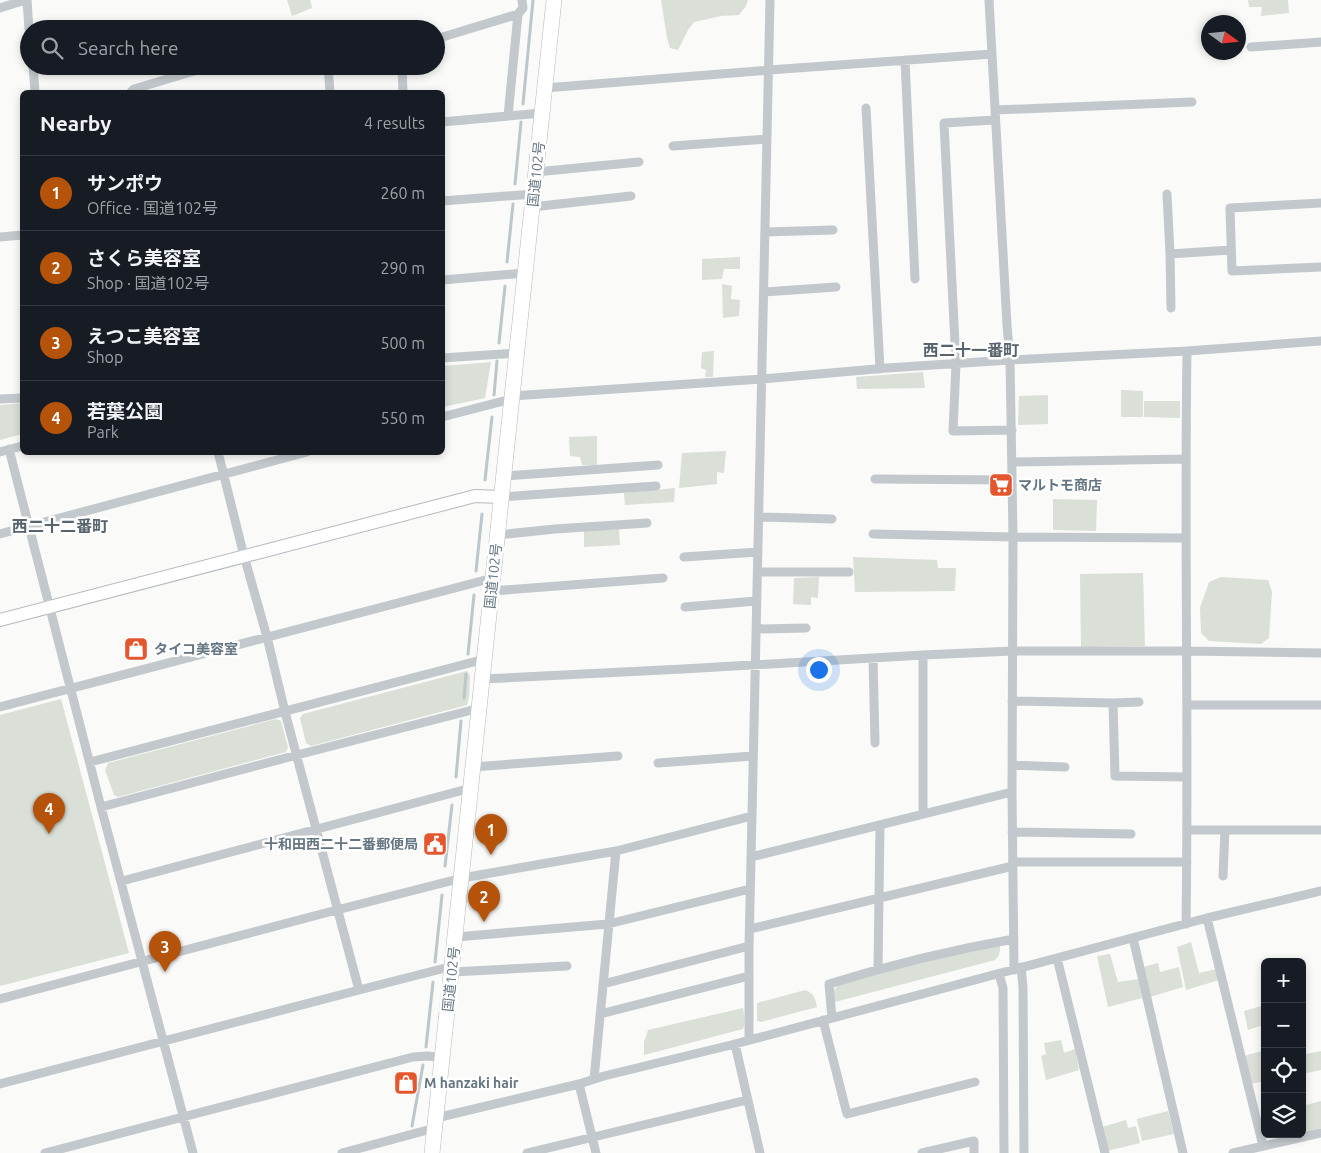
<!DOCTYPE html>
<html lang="en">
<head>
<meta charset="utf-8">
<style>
  :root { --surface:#171b24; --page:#242831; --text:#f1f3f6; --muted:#9ea1a6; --line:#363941; --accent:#b45309 }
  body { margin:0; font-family:Ubuntu,"Noto Sans JP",sans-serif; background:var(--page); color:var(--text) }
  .controls { position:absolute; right:15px; bottom:15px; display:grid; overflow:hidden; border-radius:8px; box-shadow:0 2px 8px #0003 }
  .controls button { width:45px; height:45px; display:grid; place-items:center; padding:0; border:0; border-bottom:1px solid var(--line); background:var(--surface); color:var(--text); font:25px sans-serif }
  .compass { position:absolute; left:1201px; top:15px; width:45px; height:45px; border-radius:50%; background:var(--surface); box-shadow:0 2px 8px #0003; rotate:105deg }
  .you { position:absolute; left:818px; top:669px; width:18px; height:18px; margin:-12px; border:4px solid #fff; border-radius:50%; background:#1a73e8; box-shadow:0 0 0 8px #1a73e833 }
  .badge { display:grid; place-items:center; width:32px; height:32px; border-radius:50%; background:var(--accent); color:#fff; font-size:16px; font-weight:700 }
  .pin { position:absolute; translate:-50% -41px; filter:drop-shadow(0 1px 2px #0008) }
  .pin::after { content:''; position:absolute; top:26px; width:18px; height:15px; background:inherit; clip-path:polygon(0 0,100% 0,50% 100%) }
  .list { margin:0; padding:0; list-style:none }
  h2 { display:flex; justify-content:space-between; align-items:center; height:65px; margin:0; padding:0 20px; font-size:21px }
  h2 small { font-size:16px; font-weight:400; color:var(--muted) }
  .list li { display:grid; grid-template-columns:32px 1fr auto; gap:15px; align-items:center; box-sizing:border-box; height:75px; padding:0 20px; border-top:1px solid var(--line) }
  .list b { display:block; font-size:19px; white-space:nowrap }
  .list p { margin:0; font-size:16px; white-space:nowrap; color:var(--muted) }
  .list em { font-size:16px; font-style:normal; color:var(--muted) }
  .icon { flex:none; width:28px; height:28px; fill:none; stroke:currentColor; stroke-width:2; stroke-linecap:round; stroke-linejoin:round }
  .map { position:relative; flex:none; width:1321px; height:1153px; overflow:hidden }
  .search { position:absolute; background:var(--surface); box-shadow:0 2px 8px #0003; left:20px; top:20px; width:425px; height:55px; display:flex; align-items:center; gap:12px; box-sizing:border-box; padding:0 18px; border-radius:28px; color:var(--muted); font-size:19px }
  .panel { position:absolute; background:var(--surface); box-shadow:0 2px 8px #0003; left:20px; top:90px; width:425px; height:365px; border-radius:8px }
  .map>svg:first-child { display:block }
  .green { fill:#dadfd7 }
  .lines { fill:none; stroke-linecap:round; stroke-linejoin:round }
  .stream { stroke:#bbc7cb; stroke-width:3 }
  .secondary-casing { stroke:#b3babf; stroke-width:14 }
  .highway-casing { stroke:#b4b9bd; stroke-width:16 }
  .street { stroke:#c3c8cc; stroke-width:9 }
  .secondary { stroke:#fff; stroke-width:12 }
  .highway { stroke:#fff; stroke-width:15 }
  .labels { text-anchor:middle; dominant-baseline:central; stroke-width:5; stroke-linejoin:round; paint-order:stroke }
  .street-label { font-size:14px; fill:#657683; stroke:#fff }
  .poi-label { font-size:14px; font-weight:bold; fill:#657683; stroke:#fff; text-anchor:start }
  .quarter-label { font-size:16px; font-weight:bold; fill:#57646e; stroke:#fff }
</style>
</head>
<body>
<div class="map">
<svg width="1321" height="1153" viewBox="0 0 1321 1153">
  <rect width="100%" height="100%" fill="#fafaf8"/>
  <path class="green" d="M287,0H310L312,8L292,16Z
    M661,0H748L746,6L739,15L721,16L694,22L688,30L678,50L670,48L667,38Z
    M1248,0H1288L1289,13L1261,16L1262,7H1249Z
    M740,257V269H724L722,279L702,280V259Z
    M722,284L732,286L731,299L740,300L739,316L723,318Z
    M714,351L713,377H705L706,370L701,368L702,352Z
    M491,362L485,398L443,407V366Z
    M923,372L925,388L857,389L856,377Z
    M1121,390L1143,391V417H1121Z
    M1048,395V424L1018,425L1019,396Z
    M1144,401H1180V418L1144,417Z
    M22,403V434L0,440V405Z
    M597,436V465H582L580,457L570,456L569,437Z
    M726,451L724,473L717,472V484L679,488L682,453Z
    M675,488L674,502L625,505L624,493Z
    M1053,499L1097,500L1096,531L1053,530Z
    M619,529L620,545L584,547V531Z
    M853,557L937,560L938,568H956L955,591L855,592Z
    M1143,573L1145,646L1081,647L1080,574Z
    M819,577L818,598L811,597V605L793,604L794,578Z
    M1221,577L1268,580L1272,592L1269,638L1261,644L1209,641L1201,633L1200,608L1209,582Z
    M467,671L470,676L469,697L467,705L311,746L306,743L300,718L303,714Z
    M61,699L129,953L0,986V715Z
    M276,719L281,721L288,747L286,752L118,797L114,795L105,770L108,763Z
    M1191,942L1199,973L1216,969L1219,980L1186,990L1177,947Z
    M1000,945C1000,952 1000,955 995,960L835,1002C831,996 834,989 839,984L895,966Z
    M1110,954L1118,982L1138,979L1142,998L1108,1007L1097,956Z
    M1158,963L1160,972L1179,967L1183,987L1150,997L1143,967Z
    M805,990C814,993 815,998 817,1007L761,1022L757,1021V1003Z
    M1265,1005V1030L1263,1025L1248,1030L1244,1011Z
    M743,1008C744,1015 746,1022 743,1029L644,1055V1042L648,1030Z
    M1061,1040L1064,1053L1075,1049L1079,1070L1046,1080L1041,1056L1046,1054L1044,1043Z
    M1265,1050V1081L1251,1084L1244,1056Z
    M1321,1051V1070L1302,1074V1055Z
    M1321,1101V1128L1304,1133L1302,1127V1106Z
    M1168,1111L1174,1134L1142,1141L1137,1119Z
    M1126,1120L1128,1128L1136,1126L1140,1143L1107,1151L1102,1127Z"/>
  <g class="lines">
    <path class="stream" d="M523,104L533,0
      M515,184L521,122
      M507,262L513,204
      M499,343L505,286
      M494,395L497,361
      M485,480L492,417
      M476,571L482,514
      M468,654L474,595
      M464,698L466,674
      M456,777L461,721
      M445,866L452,805
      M435,962L442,895
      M426,1047L433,982
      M412,1126L423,1065"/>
    <defs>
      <path id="secondary" d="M0,620L475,496L501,497"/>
      <path id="highway" d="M432,1153L554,0"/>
    </defs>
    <use href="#secondary" class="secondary-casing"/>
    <use href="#highway" class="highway-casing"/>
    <path class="street" d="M27,0L29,29
      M989,0L1007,325L1010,360L1013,537L1012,792L1014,970
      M0,8L25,0
      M436,39L518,14
      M1251,47L1321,42
      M905,60L915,279
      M33,66L35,92
      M328,66L330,92
      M402,66L403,92
      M328,70L342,66
      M545,88L769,70L992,54
      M131,92L134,89L211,66
      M866,108L880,369
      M995,110L1192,102
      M508,116L518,14L523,8L522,0
      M995,120L944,123L956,364L953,431L1012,430
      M442,122L542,113
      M673,146L766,139
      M536,172L639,162
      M1167,194L1170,254L1171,308
      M442,201L534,194
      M1321,203L1230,208L1232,271L1321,267
      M532,207L631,196
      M765,232L833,230
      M0,237L22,235
      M1170,254L1231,250
      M442,280L525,273
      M764,292L836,287
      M442,358L517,353
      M512,396L762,379L887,368L1010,360L1187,351L1321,341
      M0,399L22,398
      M442,417L511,399
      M9,449L101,807L193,1153
      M0,452L22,446
      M218,452L244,556L267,637L285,712L359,990
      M1012,462L1186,459
      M503,476L658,465
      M875,479L1012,480
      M501,497L656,486
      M759,517L832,519
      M0,534L307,452
      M873,534L1013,537L1186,538
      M497,535L555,529L647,523
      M684,557L758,552
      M758,572H849
      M492,591L663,578
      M685,607L756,601
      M756,629L806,628
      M923,655V814
      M873,658L875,743
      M483,679L683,669L923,655L1013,651H1187L1321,653
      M1012,701L1113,703L1115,776L1186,777
      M1113,703L1139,702
      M1187,705H1321
      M0,707L493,578
      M90,762L485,659
      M658,763L753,756
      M1012,765L1065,767
      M473,767L618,756
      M101,807L297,755L480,708
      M1187,830H1321
      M1012,832L1131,834
      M751,857L1012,792
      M1013,862H1187
      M1223,876L1225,830
      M122,881L471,788
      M1207,918L1263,1146
      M1186,924C1189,733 1184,542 1187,351
      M750,929L1013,866
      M456,937L608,924L750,889
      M1133,938L1183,1153
      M1057,958L1105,1153
      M1021,967L1023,987L1024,1153
      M878,969L880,825
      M452,972L567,966
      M999,974L1003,988L1004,1153
      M603,984L749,946
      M0,999L329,912L462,878L616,851L752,816
      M600,1014L749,976
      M832,1018L829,984C890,965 951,950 1014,939
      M823,1020L847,1114L975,1082
      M749,1039V946L752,816L770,0
      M735,1044L760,1153
      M594,1079L616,851
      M0,1084L359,990L453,966
      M579,1084L596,1153
      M436,1118L579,1084L604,1076L735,1044L1207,918L1321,891
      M45,1153L413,1057L428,1056L443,1058
      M342,1153L435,1128
      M527,1153L747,1100
      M922,1153L974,1141V1153
      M1233,1153L1321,1133"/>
    <use href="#secondary" class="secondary"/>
    <use href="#highway" class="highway"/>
  </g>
  <defs>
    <symbol id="supermarket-square" viewBox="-11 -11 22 22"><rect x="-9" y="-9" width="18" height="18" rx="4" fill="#e4572e" stroke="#fff"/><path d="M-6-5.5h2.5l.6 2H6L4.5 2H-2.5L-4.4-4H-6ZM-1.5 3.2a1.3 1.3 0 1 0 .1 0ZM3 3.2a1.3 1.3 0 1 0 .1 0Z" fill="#fff"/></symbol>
    <symbol id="shop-square" viewBox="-11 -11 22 22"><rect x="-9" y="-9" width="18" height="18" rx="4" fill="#e4572e" stroke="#fff"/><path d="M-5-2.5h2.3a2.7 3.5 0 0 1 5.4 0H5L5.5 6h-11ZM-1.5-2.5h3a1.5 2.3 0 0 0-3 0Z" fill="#fff"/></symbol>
    <symbol id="civic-square" viewBox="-11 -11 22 22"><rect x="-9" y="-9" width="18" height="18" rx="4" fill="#e4572e" stroke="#fff"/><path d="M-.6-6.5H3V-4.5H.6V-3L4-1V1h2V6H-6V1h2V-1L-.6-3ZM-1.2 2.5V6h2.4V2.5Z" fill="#fff"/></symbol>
  </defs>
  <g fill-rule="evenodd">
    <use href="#supermarket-square" x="987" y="471" width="28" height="28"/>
    <use href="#shop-square" x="122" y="635" width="28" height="28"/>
    <use href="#civic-square" x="421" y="830" width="28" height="28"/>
    <use href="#shop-square" x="392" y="1069" width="28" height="28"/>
  </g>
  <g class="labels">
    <g class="street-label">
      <text transform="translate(536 174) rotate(-84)">国道102号</text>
      <text transform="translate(493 576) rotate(-84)">国道102号</text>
      <text transform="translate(451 979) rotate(-84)">国道102号</text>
    </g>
    <g class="poi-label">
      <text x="1018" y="485">マルトモ商店</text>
      <text x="154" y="649">タイコ美容室</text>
      <text x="418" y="844" text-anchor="end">十和田西二十二番郵便局</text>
      <text x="424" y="1083">M hanzaki hair</text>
    </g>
    <g class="quarter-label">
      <text x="971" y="350">西二十一番町</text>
      <text x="60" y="526">西二十二番町</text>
    </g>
  </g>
</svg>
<div class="controls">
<button>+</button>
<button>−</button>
<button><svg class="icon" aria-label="locate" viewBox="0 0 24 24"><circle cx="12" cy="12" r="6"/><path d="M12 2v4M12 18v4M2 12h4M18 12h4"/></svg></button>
<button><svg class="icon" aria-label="layers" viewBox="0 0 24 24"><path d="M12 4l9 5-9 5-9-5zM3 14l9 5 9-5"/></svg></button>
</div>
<svg class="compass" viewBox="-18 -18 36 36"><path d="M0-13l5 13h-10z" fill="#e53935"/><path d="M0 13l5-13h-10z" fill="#9ea1a6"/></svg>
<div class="you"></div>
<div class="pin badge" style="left:491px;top:855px">1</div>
<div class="pin badge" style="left:484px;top:922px">2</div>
<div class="pin badge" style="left:165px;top:972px">3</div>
<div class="pin badge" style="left:49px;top:834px">4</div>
<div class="search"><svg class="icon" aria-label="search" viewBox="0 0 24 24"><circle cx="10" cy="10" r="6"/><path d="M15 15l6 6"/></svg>Search here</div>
<section class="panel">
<h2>Nearby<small>4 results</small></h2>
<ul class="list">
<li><span class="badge">1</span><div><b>サンポウ</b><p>Office · 国道102号</p></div><em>260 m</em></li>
<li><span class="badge">2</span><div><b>さくら美容室</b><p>Shop · 国道102号</p></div><em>290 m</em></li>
<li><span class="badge">3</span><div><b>えつこ美容室</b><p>Shop</p></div><em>500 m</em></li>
<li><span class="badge">4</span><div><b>若葉公園</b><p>Park</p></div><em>550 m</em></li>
</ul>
</section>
</div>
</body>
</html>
